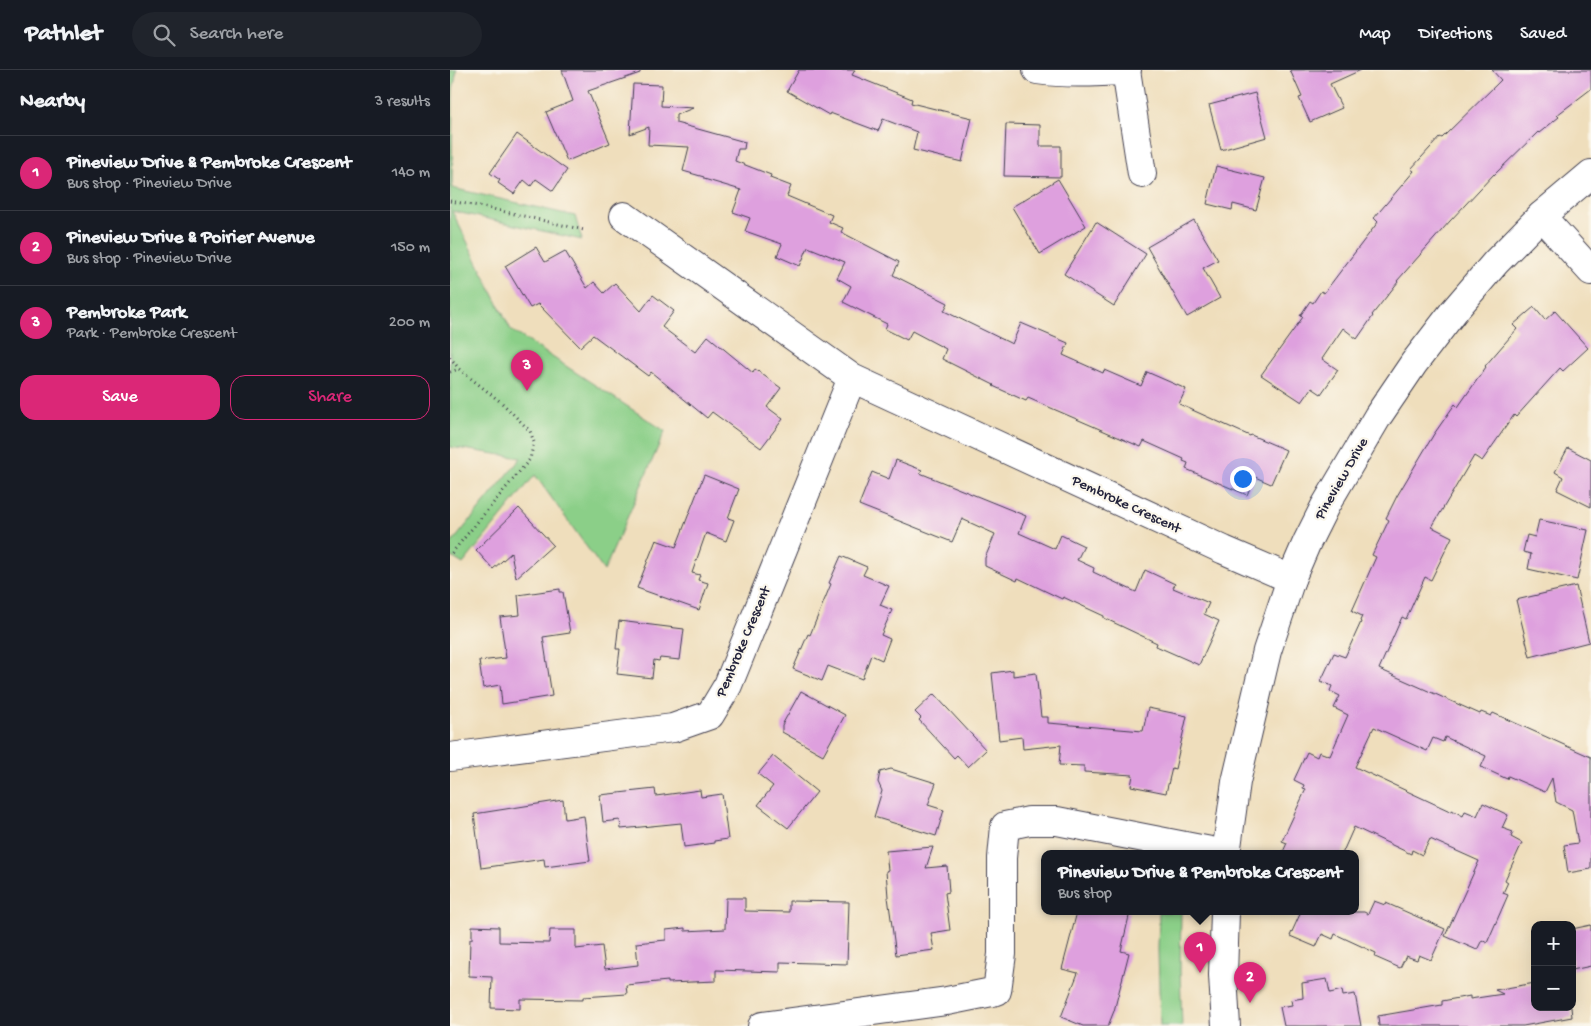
<!DOCTYPE html>
<html lang="en">
<head>
<meta charset="utf-8">
<style>
  :root { --surface:#171b24; --page:#20242c; --text:#f1f3f6; --muted:#9ea1a6; --line:#363941; --accent:#db2777 }
  body { margin:0; font-family:"Gochi Hand",sans-serif; background:var(--page); color:var(--text) }
  .controls { position:absolute; right:15px; bottom:15px; display:grid; overflow:hidden; border-radius:10px; box-shadow:0 5px 20px #0002 }
  .controls button { width:45px; height:45px; display:grid; place-items:center; padding:0; border:0; border-bottom:1px solid var(--line); background:var(--surface); color:var(--text); font:25px sans-serif }
  .you { position:absolute; left:792px; top:408px; width:18px; height:18px; margin:-12px; border:4px solid #fff; border-radius:50%; background:#1a73e8; box-shadow:0 0 0 8px #1a73e833 }
  .badge { display:grid; place-items:center; width:32px; height:32px; border-radius:50%; background:var(--accent); color:#fff; font-size:16px; font-weight:700 }
  .pin { position:absolute; translate:-50% -41px; filter:drop-shadow(0 1px 2px #0008) }
  .pin::after { content:''; position:absolute; top:26px; width:18px; height:15px; background:inherit; clip-path:polygon(0 0,100% 0,50% 100%) }
  .popup { position:absolute; left:591px; top:780px; width:318px; height:65px; box-sizing:border-box; display:grid; place-content:center; border-radius:10px; background:var(--surface); filter:drop-shadow(0 1px 4px #0005); font-size:16px; white-space:nowrap; color:var(--muted) }
  .popup b { font-size:19px; color:var(--text) }
  .popup::after { content:''; position:absolute; left:50%; top:100%; margin-left:-10px; border:10px solid transparent; border-top-color:var(--surface) }
  .list { margin:0; padding:0; list-style:none }
  h2 { display:flex; justify-content:space-between; align-items:center; height:65px; margin:0; padding:0 20px; font-size:21px }
  h2 small { font-size:16px; font-weight:400; color:var(--muted) }
  .list li { display:grid; grid-template-columns:32px 1fr auto; gap:15px; align-items:center; box-sizing:border-box; height:75px; padding:0 20px; border-top:1px solid var(--line) }
  .list b { display:block; font-size:19px; white-space:nowrap }
  .list p { margin:0; font-size:16px; white-space:nowrap; color:var(--muted) }
  .list em { font-size:16px; font-style:normal; color:var(--muted) }
  .actions { display:flex; gap:10px; padding:15px 20px }
  .actions a { flex:1; padding:11px 0; border:1px solid var(--accent); border-radius:15px; text-align:center; font-size:18px; color:var(--accent) }
  .actions .main { background:var(--accent); color:#fff }
  .icon { flex:none; width:28px; height:28px; fill:none; stroke:currentColor; stroke-width:2; stroke-linecap:round; stroke-linejoin:round }
  .map { position:relative; flex:none; width:1141px; height:956px; overflow:hidden }
  header { display:flex; align-items:center; gap:30px; box-sizing:border-box; height:70px; padding:0 25px; background:var(--surface); border-bottom:1px solid var(--line) }
  header strong { font-size:24px }
  nav { display:flex; gap:28px; margin-inline-start:auto; font-size:18px }
  .search { width:350px; height:45px; background:var(--page); display:flex; align-items:center; gap:12px; box-sizing:border-box; padding:0 18px; border-radius:28px; color:var(--muted); font-size:19px }
  main { display:flex }
  aside { flex:1; background:var(--surface) }
  .map>svg:first-child { display:block }
  .green { fill:#8bcf88; stroke:#567862 }
  .building { fill:#dea0de }
  .lines { fill:none; stroke-linecap:round; stroke-linejoin:round }
  .minor-casing { stroke:#413e4e; stroke-width:30 }
  .tertiary-casing { stroke:#413e4e; stroke-width:30 }
  .path { stroke:#413e4e; stroke-width:3; stroke-dasharray:1 4; stroke-linecap:butt }
  .minor { stroke:#fff; stroke-width:28 }
  .tertiary { stroke:#fff; stroke-width:28 }
  .labels { text-anchor:middle; dominant-baseline:central; stroke-width:4.5; stroke-linejoin:round; paint-order:stroke }
  .street-label { font-size:15px; fill:#22223b; stroke:#fbf7ec }
</style>
</head>
<body>
<header>
<strong>Pathlet</strong>
<div class="search"><svg class="icon" aria-label="search" viewBox="0 0 24 24"><circle cx="10" cy="10" r="6"/><path d="M15 15l6 6"/></svg>Search here</div>
<nav><a>Map</a><a>Directions</a><a>Saved</a></nav>
</header>
<main>
<aside>
<h2>Nearby<small>3 results</small></h2>
<ul class="list">
<li><span class="badge">1</span><div><b>Pineview Drive &amp; Pembroke Crescent</b><p>Bus stop · Pineview Drive</p></div><em>140 m</em></li>
<li><span class="badge">2</span><div><b>Pineview Drive &amp; Poirier Avenue</b><p>Bus stop · Pineview Drive</p></div><em>150 m</em></li>
<li><span class="badge">3</span><div><b>Pembroke Park</b><p>Park · Pembroke Crescent</p></div><em>200 m</em></li>
</ul>
<div class="actions"><a class="main">Save</a><a>Share</a></div>
</aside>
<div class="map">
<svg width="1141" height="956" viewBox="0 0 1141 956">
  <rect width="100%" height="100%" fill="#fbf7ec"/>
  <filter id="ink" filterUnits="userSpaceOnUse"><feTurbulence type="fractalNoise" baseFrequency=".02" numOctaves="2"/><feDisplacementMap in="SourceGraphic" scale="10" xChannelSelector="R" yChannelSelector="G"/><feConvolveMatrix kernelMatrix="1 2 1 2 8 2 1 2 1" color-interpolation-filters="sRGB"/></filter>
  <filter id="wash" filterUnits="userSpaceOnUse"><feTurbulence type="fractalNoise" baseFrequency=".0096" numOctaves="4" result="noise"/><feDisplacementMap in="SourceGraphic" scale="20" xChannelSelector="R" yChannelSelector="G"/><feGaussianBlur stdDeviation="1.12" result="paint"/><feColorMatrix in="noise" values="0 0 0 0 0 0 0 0 0 0 0 0 0 0 0 0 0 1.4 0 .05"/><feComposite in="paint" operator="in"/></filter>
  <g filter="url(#wash)">
    <rect width="100%" height="100%" fill="#efdebc"/>
    <path class="green" d="M0,0H7L3,21L2,118L125,146L132,170L2,141L61,260L215,361L154,501L85,405L13,494L0,486V475L71,388L0,377Z
      M709,842H731L730,900L732,956H710L708,879Z"/>
    <g id="blocks">
      <path class="building" d="M112,0H190V3L138,21L160,73L117,91L96,42L123,31Z
        M349,0H405L402,5L462,29L461,33L522,48L512,92L463,80L467,62L433,49L428,61L380,43L379,45L337,21Z
        M840,0H911L880,14L892,38L860,52L849,28L852,27Z
        M1042,0H1141V19L1107,45L1109,47L1089,63L1088,62L1044,105V104L1000,151L947,211L948,212L922,245L923,246L907,269L893,258L872,289L888,300L871,324L862,318L852,332L811,305L853,247L850,246L860,231L863,233L871,221L874,223L928,152L924,148L964,101L961,99L990,67L992,68L1051,10Z
        M183,14L212,15L211,36L243,38L226,45V53L295,72L294,79H288L285,91L321,105L320,108L341,116L337,126L382,145L379,152L393,158L391,162L449,192L443,205L498,233L494,241L562,274L571,253L618,273L613,285L653,303L654,300L691,316L697,302L736,319L729,334L800,366L801,365L836,380L821,414L805,407L797,425L736,399L738,393L733,391L734,389L694,371L691,377L578,328L576,331L543,316L544,315L492,289L496,279L462,261L457,270L435,259L437,254L393,232L401,216L387,208L395,192L358,177L350,196L327,186L332,174L295,161L300,148L283,142L291,120L254,109V107L233,101L239,77L198,75L199,57L180,64Z
        M805,23L817,67L771,80L759,35Z
        M556,54L590,55V76H611V107L554,106Z
        M67,64L117,100L103,121L86,109L81,116L74,110L64,124L48,113L50,110L40,103Z
        M766,96L815,108L806,140L783,134L782,140L757,134Z
        M608,109L636,156L590,184L562,137Z
        M744,150L768,190L753,198L770,228L737,247L697,177Z
        M646,152L696,184L664,236L614,204Z
        M86,177L95,192L115,181L137,218L144,212L154,223L165,213L191,241L203,225L224,241L212,257L245,282L258,266L303,303L305,299L331,318L317,337L333,349L311,378L262,342L257,348L201,302L198,306L143,265L130,277L88,234L80,238L55,196Z
        M1084,237L1095,250L1105,241L1138,278L1113,301L1110,298L1066,347L1064,345L1032,391L1024,386L982,457L1002,467L981,510L975,507L956,549L952,547L929,599L1030,644L1031,642L1041,646L1043,643L1141,687V799L1118,803L1114,775L1128,773L1122,740L1106,732L1102,708L1095,722L1058,706L1057,709L1031,697L1036,686L995,667L993,672L983,668L977,681L924,657L905,697L1002,742V740L1013,746L1015,741L1027,746L1033,733L1058,745L1052,758L1063,762L1061,767L1072,773L1055,810L1058,812L1053,823L1058,825L1037,873L1032,870L1027,880L995,866L1029,791L980,769L972,785L962,780L961,784L904,757L892,784H832L837,773L832,771L856,719L853,718L854,715L844,710L857,682L867,687L869,682L880,686L898,645L884,638L890,626L880,621L882,616L871,611L884,583L895,587L911,552L910,551L912,546L902,541L926,487L922,485L939,450L936,448L947,426L984,364L1005,334L1008,337L1036,297L1035,296L1067,259L1063,255Z
        M1118,378L1141,390V437L1107,420L1113,407L1105,402Z
        M446,390L472,400L470,403L576,446L569,463L605,479L611,465L634,476L627,490L644,498L643,502L686,522L695,500L725,514L723,518L759,533L754,544L769,551L749,595L706,576L707,573L654,548V546L613,527L612,529L568,508L567,511L535,496V488L545,464L512,449L502,472L409,435L422,402L439,409Z
        M254,405L289,419L278,448L284,450L276,471L256,463L242,503L250,505L248,510L258,513L249,540L187,518L206,470L226,477Z
        M69,438L103,475L66,508L61,483L43,499L26,480Z
        M1089,450L1138,460L1127,510L1078,499L1081,484L1073,482L1077,465L1085,467Z
        M391,486L417,497L413,505L439,516L430,535L442,540L431,565L440,569L432,590L421,585L412,609L378,596L372,611L343,599L358,564L360,565L381,514L379,513Z
        M1126,516L1139,572L1080,587L1066,530Z
        M110,519V522H113L120,563L93,567L102,626L52,634L50,615L33,618L29,591L56,588L50,547L70,545L68,525Z
        M169,551L234,559L230,590L210,588L209,591L204,590L202,608L167,604L170,579H166Z
        M563,600V606L586,603L591,647H598V653L693,661L698,638L737,646L725,699L722,698L716,723L681,716L683,705L634,702V696L609,695L611,675L573,679L572,667L549,670L542,603Z
        M351,621L395,645L373,685L332,662V655Z
        M484,624L536,680L518,697L507,685L504,688L469,650L471,648L465,642Z
        M323,686L367,722L338,758L308,735L323,716L308,704Z
        M441,699L486,713L478,735L494,740L486,766L424,747L432,721L428,712L430,702Z
        M205,719L206,726L250,720L251,727L272,724L278,769L264,771V773L234,777L231,753L171,759L170,750L153,752L150,725Z
        M113,730L115,749L134,746L140,791L95,797L94,789L31,798L24,744Z
        M483,777L476,798L497,796L499,822L495,823L500,860L481,863L484,880L446,885L438,827L436,801L438,800L436,781Z
        M276,828H295V841L339,842V831L399,832L397,894L330,892V902L266,900V911L218,913V911L176,915L177,924L133,927V930L70,929V939L41,938L42,907L19,906L20,869H22V856L49,857V872L99,873L100,860H126V879L152,876L155,899L188,895L186,873L216,870V860L235,858V861L275,859Z
        M924,831L935,835L936,833L995,859L981,890L969,885L967,890L956,886L950,898L925,887L926,883L885,864L883,869L872,864L866,877L840,866L851,842H914L918,844Z
        M627,842H680L671,881L679,883L664,941L658,956H633L611,947L628,903L612,899Z
        M1141,855V896L1122,900V859Z
        M877,909L880,923L892,920L893,926L905,924L911,956H834L830,937L842,935L841,930L853,928L852,913Z
        M1085,913V937H1121L1122,947L1073,956H929L928,946L992,935V931L1020,926V929L1053,924L1045,920Z"/>
    </g>
  </g>
  <g filter="url(#ink)">
    <use href="#blocks" fill-opacity="0" stroke="#413e4e" stroke-width="1"/>
    <g class="lines">
      <defs>
        <path id="minor" d="M587,0C617,4 646,3 677,0
          M676,0L692,104
          M174,146L402,308L774,480L841,509
          M1091,146L1141,201
          M0,687L223,658L260,645L278,615L402,308
          M312,956L497,931L547,921L552,884V788L555,756L579,751H607L776,784"/>
        <path id="tertiary" d="M776,784L786,712L817,581L841,509L857,472L875,436L928,346L964,293L1004,241L1046,192L1091,146L1141,104
          M775,842L773,905L776,956"/>
      </defs>
      <use href="#minor" class="minor-casing"/>
      <use href="#tertiary" class="tertiary-casing"/>
      <path class="path" d="M0,131L34,137L134,160
        M0,287L9,299L52,333L80,361L84,372L80,389L0,485
        M0,302L9,299"/>
      <use href="#minor" class="minor"/>
      <use href="#tertiary" class="tertiary"/>
    </g>
  </g>
  <g class="labels">
    <g class="street-label">
      <text transform="translate(892 409) rotate(-60)">Pineview Drive</text>
      <text transform="translate(676 435) rotate(25)">Pembroke Crescent</text>
      <text transform="translate(294 572) rotate(-67)">Pembroke Crescent</text>
    </g>
  </g>
</svg>
<div class="controls">
<button>+</button>
<button>−</button>
</div>
<div class="you"></div>
<div class="pin badge" style="left:750px;top:903px">1</div>
<div class="popup"><b>Pineview Drive &amp; Pembroke Crescent</b>Bus stop</div>
<div class="pin badge" style="left:800px;top:933px">2</div>
<div class="pin badge" style="left:77px;top:321px">3</div>
</div>
</main>
</body>
</html>
